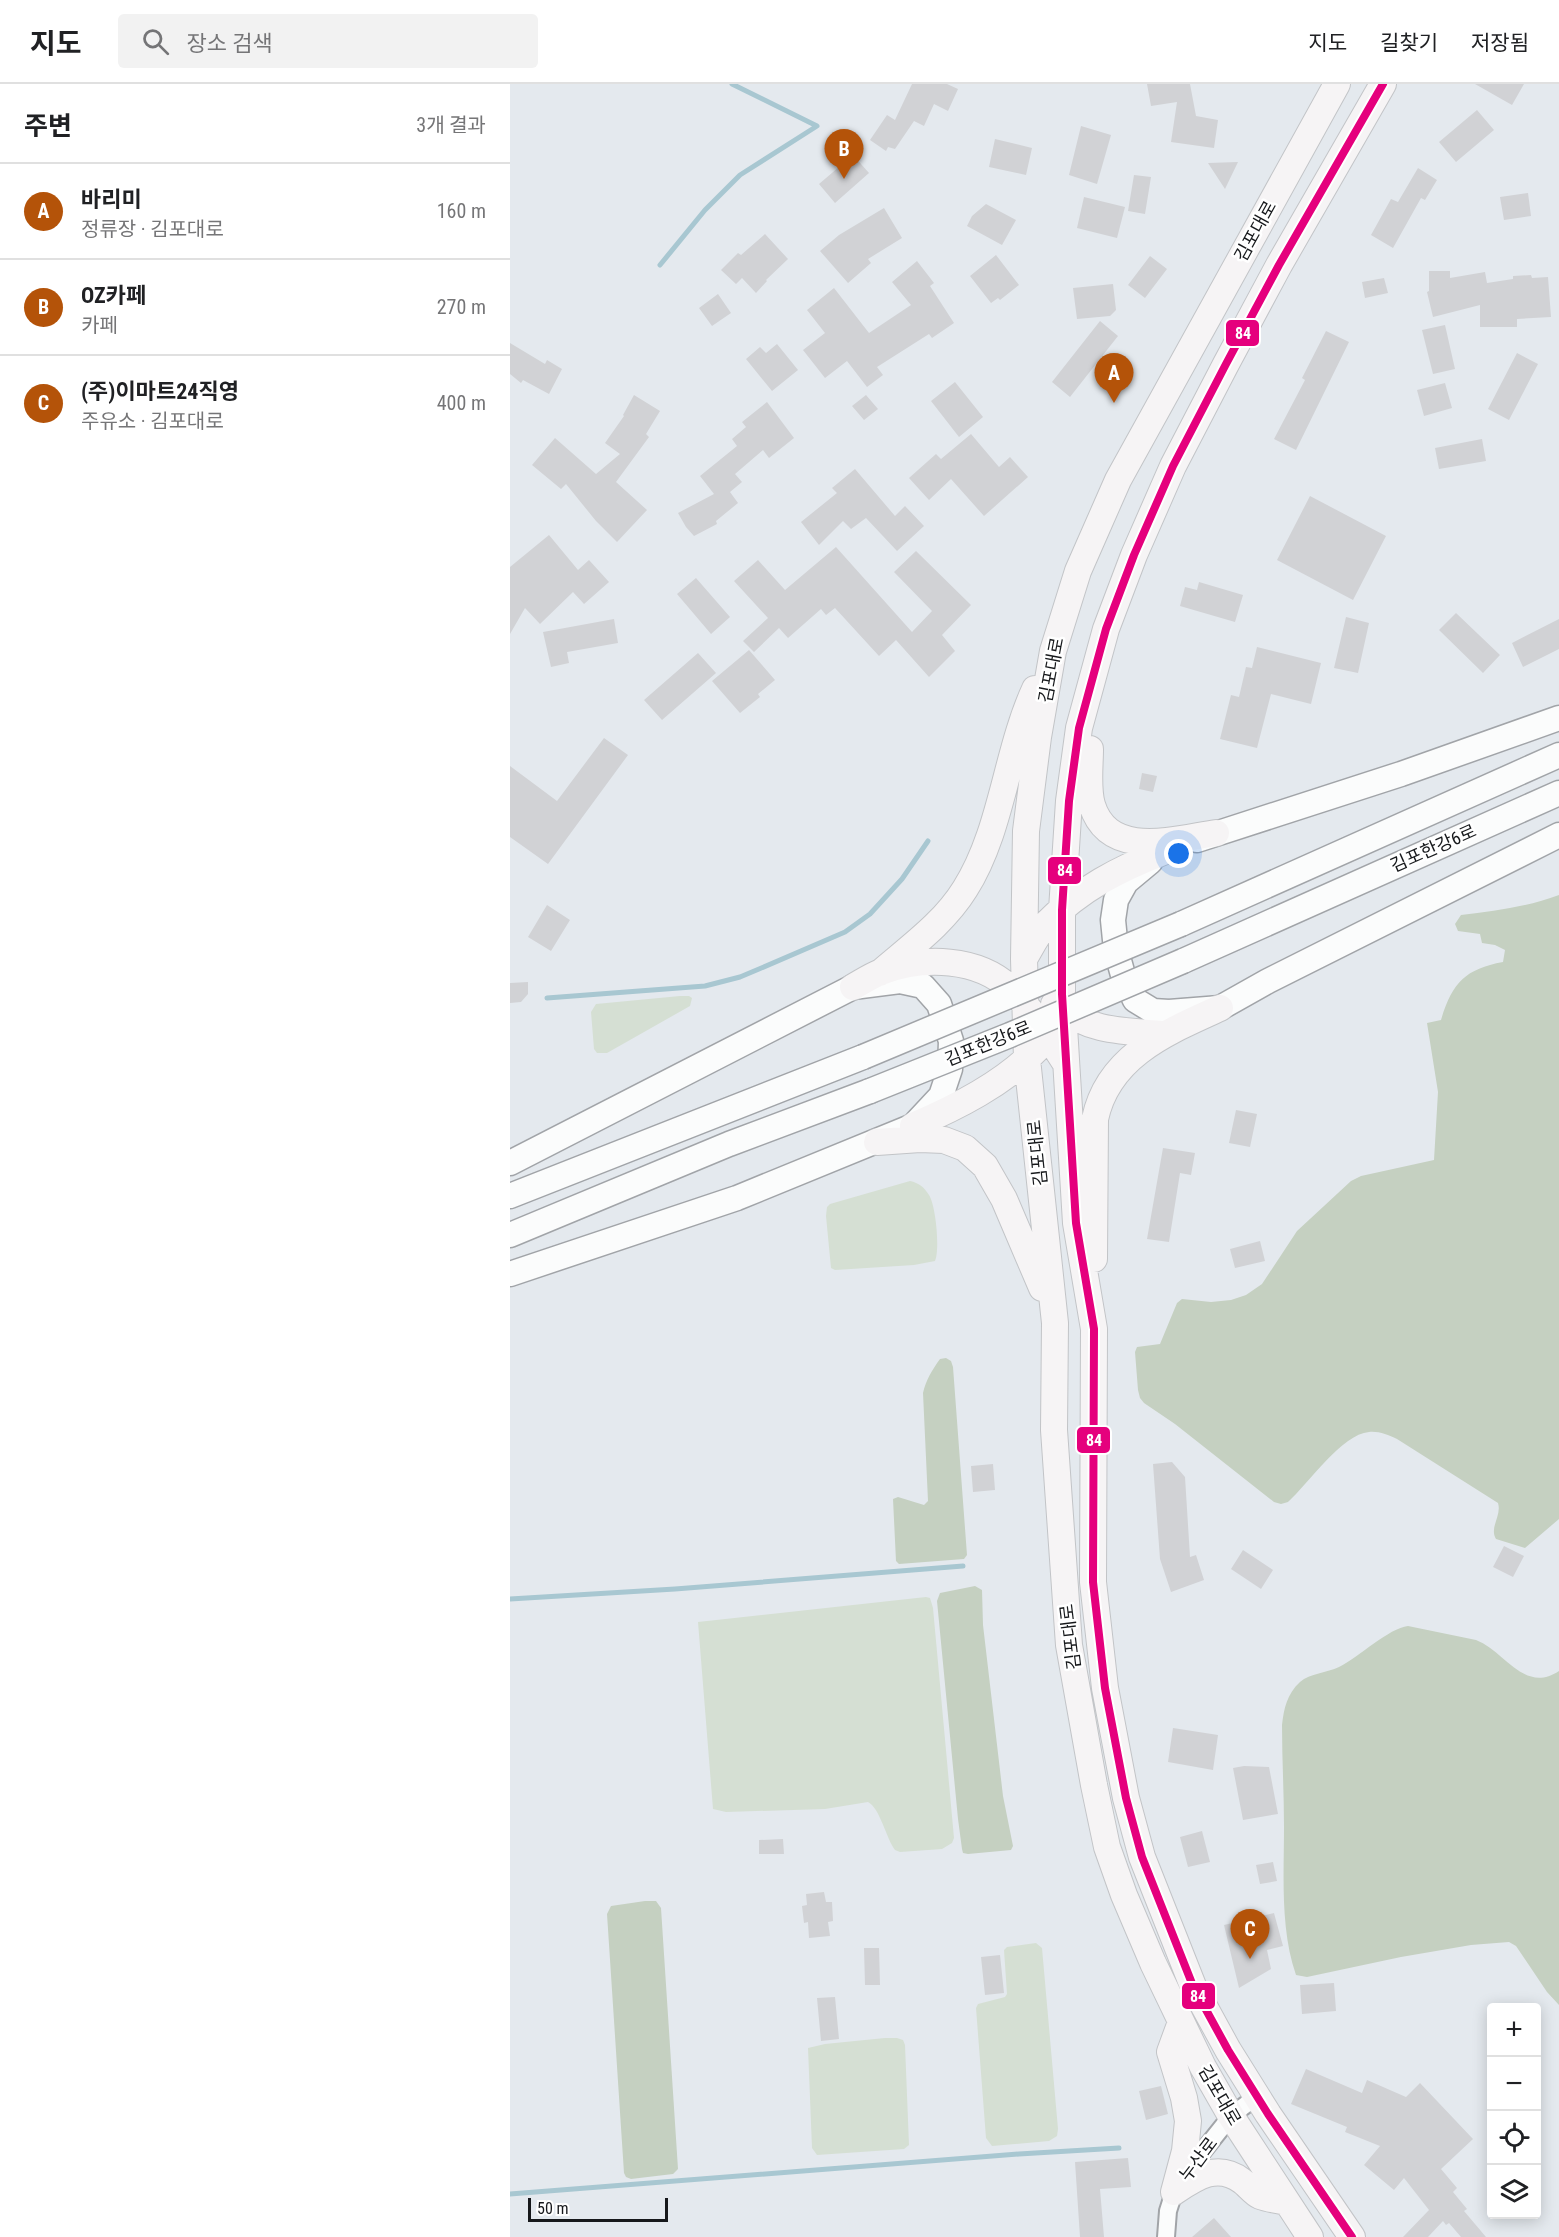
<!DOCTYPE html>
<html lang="ko">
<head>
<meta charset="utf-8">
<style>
  :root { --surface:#fff; --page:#f2f2f2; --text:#202124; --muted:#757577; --line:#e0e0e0; --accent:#b45309 }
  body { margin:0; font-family:"Roboto Condensed","Noto Sans KR",sans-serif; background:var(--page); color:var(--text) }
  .controls { position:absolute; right:18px; bottom:18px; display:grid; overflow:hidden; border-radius:6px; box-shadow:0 3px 15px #0003 }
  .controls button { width:54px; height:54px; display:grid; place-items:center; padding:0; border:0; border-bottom:2px solid var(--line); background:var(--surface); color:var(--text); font:30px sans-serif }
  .scale { position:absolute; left:18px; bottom:15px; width:140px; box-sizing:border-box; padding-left:6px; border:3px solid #16181b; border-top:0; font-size:16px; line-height:21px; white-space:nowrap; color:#16181b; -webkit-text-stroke:4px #fff; paint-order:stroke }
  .you { position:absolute; left:669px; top:770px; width:21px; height:21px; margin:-15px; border:4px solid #fff; border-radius:50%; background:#1a73e8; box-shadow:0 0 0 9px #1a73e833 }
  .badge { display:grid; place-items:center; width:39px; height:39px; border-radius:50%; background:var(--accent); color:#fff; font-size:20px; font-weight:700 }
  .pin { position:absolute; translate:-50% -50px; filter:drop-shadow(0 2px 3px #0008) }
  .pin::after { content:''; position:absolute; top:32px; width:21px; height:18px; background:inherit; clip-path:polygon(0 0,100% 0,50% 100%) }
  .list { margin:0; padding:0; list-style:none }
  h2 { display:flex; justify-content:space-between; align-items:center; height:78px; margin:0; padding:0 24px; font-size:26px }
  h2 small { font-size:20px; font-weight:400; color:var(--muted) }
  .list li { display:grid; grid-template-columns:39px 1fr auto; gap:18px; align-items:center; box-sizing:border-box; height:96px; padding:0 24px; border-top:2px solid var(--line) }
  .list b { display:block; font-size:22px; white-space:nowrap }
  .list p { margin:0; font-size:20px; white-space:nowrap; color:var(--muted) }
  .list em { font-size:20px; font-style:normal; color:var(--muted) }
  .icon { flex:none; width:33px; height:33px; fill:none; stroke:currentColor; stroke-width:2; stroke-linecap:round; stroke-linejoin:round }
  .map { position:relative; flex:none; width:1049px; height:2153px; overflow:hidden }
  header { display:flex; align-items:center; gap:36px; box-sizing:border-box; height:84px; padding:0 30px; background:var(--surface); border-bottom:2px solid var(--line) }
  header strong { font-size:28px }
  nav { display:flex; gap:33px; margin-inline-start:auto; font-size:21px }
  .search { width:420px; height:54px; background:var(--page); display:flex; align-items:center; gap:15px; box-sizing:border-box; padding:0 21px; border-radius:6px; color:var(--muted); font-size:22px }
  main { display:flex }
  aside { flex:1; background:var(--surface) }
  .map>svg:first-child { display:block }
  .green { fill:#d5dfd3 }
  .forest { fill:#c5d0c1 }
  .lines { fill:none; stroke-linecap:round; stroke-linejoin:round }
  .stream { stroke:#a8c7d1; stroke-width:5 }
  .building { fill:#d1d2d5 }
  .street-casing { stroke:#a1a4a8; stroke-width:20 }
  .secondary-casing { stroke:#a1a4a8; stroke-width:27 }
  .primary-casing { stroke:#c2c4c7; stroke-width:28 }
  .street { stroke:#fbfcfc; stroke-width:16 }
  .secondary { stroke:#fbfcfc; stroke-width:24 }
  .primary { stroke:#f6f4f5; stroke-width:26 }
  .secondary-bridge-casing { stroke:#a1a4a8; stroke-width:27; stroke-linecap:butt }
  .secondary-bridge { stroke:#fbfcfc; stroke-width:24 }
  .bus-1-casing { stroke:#fff; stroke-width:12 }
  .bus-1 { stroke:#e5007d; stroke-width:8 }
  .labels { text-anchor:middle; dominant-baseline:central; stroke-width:5; stroke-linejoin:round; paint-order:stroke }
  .street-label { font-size:18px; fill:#16181b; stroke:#fff }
  .line-badge { stroke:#fff; stroke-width:2 }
  .badge-label { font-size:16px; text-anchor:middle; font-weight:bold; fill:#fff }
</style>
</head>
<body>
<header>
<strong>지도</strong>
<div class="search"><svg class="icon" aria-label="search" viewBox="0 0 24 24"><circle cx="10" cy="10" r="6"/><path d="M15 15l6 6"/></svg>장소 검색</div>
<nav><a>지도</a><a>길찾기</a><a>저장됨</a></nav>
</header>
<main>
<aside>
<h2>주변<small>3개 결과</small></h2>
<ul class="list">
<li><span class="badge">A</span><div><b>바리미</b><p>정류장 · 김포대로</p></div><em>160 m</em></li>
<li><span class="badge">B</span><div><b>OZ카페</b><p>카페</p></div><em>270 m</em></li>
<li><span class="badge">C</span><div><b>(주)이마트24직영</b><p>주유소 · 김포대로</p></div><em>400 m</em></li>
</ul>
</aside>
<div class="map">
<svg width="1049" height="2153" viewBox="0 0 1049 2153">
  <rect width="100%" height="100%" fill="#e4e9ee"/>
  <path class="green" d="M170,912H179L182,914L180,922L97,969H87L84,965L81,928L86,920Z
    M400,1097C409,1099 414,1103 419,1111C426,1122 430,1166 425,1177L404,1181L325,1186L321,1184L316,1132L317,1123L320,1120Z
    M416,1513L420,1514L423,1524L444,1754L442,1759L432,1765L390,1768L385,1766C376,1754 370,1724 358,1718L315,1725L216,1728L203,1725L188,1538Z
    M526,1859L532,1864L548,2045L547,2052L539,2057L482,2062L476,2054L466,1924L468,1920L495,1913L497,1910L494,1866L497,1863Z
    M375,1954H387L393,1956L395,1961L399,2061L394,2065L307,2071L302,2064L298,1964L315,1960Z"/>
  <path class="forest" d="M1049,811V1435L1015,1464L986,1455C979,1443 992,1432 988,1419L887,1355C878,1351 869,1347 859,1348C832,1350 798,1400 778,1418L771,1420L764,1418L665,1340L634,1319L630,1314L628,1306L625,1268L627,1263L650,1260L667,1219L672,1215L701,1218L721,1216L736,1211L752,1200L787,1147L841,1097L851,1092L924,1076L928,1008L917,939L931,936C942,899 955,885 993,878L995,866L985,861L972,859L970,850L948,847L945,840L951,831C984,827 1017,823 1049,811Z
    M436,1274L441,1277L443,1283L457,1471L454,1475L389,1480L386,1477L383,1415L388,1413L414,1421L418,1417L413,1309C416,1296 422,1286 430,1275Z
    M465,1502L472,1506L473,1541L493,1712L503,1762L501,1766L458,1770L453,1769L452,1765L448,1735L427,1517L430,1509Z
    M898,1542L966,1556C996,1568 1014,1610 1049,1587V1921L1037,1908L1006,1862L999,1858L961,1861L891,1873L797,1893L786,1891C770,1845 774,1791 774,1743C774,1709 772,1675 772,1641C774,1624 777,1610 790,1598C800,1589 817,1589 829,1583C849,1573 879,1544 898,1542Z
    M135,1817H146L151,1824L168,2085L163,2090L121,2095L116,2093L114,2089L97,1830L101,1822Z"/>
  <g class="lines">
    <path class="stream" d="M150,181L195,126L230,91L307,42L222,0
      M37,914L195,902L230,893L249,885L335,848L360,830L392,795L418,757
      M0,1515L165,1505L453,1482
      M0,2110L509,2070L609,2064"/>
  </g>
  <path class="building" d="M402,0H437L448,5L438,27L424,20L414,42L404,37L385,65L378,63L376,67L360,56L377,31L385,36Z
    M637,0H680L686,32L708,36L704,64L661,58L667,18L641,22Z
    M965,0H1014L1002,21Z
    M967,26L984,46L946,78L929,58Z
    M571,42L601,51L587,100L559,91Z
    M485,55L522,64L516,91L479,83Z
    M343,71L359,89L325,119L309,100Z
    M728,78L715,105L698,79Z
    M908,84L927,96L915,116L911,114L883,164L861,151L881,115L888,118Z
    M624,91L641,93L635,130L618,127Z
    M1018,109L1021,132L994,136L990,113Z
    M574,113L615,123L607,154L567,144Z
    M476,120L506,136L492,161L457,142L462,132Z
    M374,124L392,154L358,175L361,179L338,199L310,167L329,151Z
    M255,150L278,175L256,196L257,197L246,209L232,194L226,200L211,186L228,169L231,171Z
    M486,171L509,201L490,216L488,214L481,219L460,192Z
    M640,172L657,185L635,214L618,201Z
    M407,177L424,199L420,202L444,239L422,254L419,250L367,283L373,291L357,303L337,277L315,294L293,266L315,249L297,226L324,204L359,249L401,221L382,198Z
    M919,187H940V194L975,188L977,199L1003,195V192L1021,191L1022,194L1038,193L1041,233L1007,235V243H970V221L923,233L917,208L919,207Z
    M874,194L878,209L855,214L852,198Z
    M603,200L606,226L600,232L567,235L563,204Z
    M208,210L221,229L202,242L189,224Z
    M590,237L608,252L560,313L542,298Z
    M935,241L945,285L923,290L912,246Z
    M816,247L839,258L786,366L764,355L795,296L792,294Z
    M0,259L35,280L37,276L52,285L39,310L13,296L11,299L0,290Z
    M267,260L288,286L262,307L236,275L250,263L256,269Z
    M1007,269L1028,280L999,336L978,325Z
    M445,298L473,333L449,353L421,317Z
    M935,299L942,324L914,332L907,306Z
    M124,311L150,327L136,350L139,353L106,398L137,426L107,458L86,437L56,400L51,405L22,381L45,354L86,390L110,370L95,359L114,332L113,331Z
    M356,311L368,325L354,336L342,322Z
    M257,318L284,354L259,374L253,366L225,390L232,398L220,408L228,419L206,437L207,440L184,452L176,443L168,429L204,410L190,392L227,362L222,355L236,343L232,338Z
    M461,350L489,383L500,373L518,393L474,432L441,395L419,416L399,394L426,370L431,375Z
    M972,355L976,377L929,385L925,364Z
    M345,385L385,432L395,422L414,442L387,467L356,434L341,445L333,437L309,461L291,438L327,409L322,404Z
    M800,412L876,452L843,516L767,476Z
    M39,451L68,486L79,476L99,498L74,520L63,508L30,540L15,524L0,550V483Z
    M326,463L402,548L422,527L384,488L406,467L461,521L432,551L445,567L419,593L386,556L369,572L325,524L316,531L311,525L278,554L269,544L244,568L233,557L258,534L224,497L248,476L275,506Z
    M186,494L220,533L201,550L167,510Z
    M689,498L733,511L725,538L670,522L675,503L687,506Z
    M946,529L990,571L973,589L929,546Z
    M836,533L859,539L848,589L824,584Z
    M104,535L108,559L57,568L59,579L41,583L33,548Z
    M1049,535V565L1013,583L1002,559Z
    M747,563L811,579L801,620L761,610L747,664L710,655L721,611L729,613L736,583L742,584Z
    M239,566L265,596L248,610L250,613L230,629L202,597Z
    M188,569L206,589L152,636L134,616Z
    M94,654L118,671L38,780L0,753V682L47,717Z
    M632,689L647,692L643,708L629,705Z
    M37,821L60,836L41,867L18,853Z
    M18,898V910L11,918L0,919V899Z
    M726,1026L747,1030L740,1063L719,1059Z
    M653,1064L685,1069L681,1091L670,1089L659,1158L637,1155Z
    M750,1157L755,1177L725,1184L720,1165Z
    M662,1378L675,1393L680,1473L686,1471L694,1496L661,1508L650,1475L643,1380Z
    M483,1380L485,1406L463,1408L461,1382Z
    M994,1462L1014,1472L1003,1493L983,1483Z
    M733,1466L763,1486L751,1505L721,1485Z
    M663,1644L708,1651L703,1686L658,1678Z
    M734,1682L759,1683L768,1730L733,1736L723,1684Z
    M692,1747L700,1778L678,1783L670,1753Z
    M273,1755L274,1770H249V1756Z
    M763,1778L767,1797L750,1800L746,1781Z
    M314,1808L316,1818H322L323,1837L318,1838L320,1852L299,1854L298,1838L294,1839L292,1822L297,1821L296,1810Z
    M764,1829L773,1862L757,1866L761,1885L729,1904L714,1841Z
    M354,1864H369L370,1901H355Z
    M490,1871L494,1909L475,1911L471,1873Z
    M824,1899L826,1927L792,1930L790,1901Z
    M325,1913L329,1955L311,1957L307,1914Z
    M796,1985L852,2009L857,1996L896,2013L910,1999L963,2055L931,2085L947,2104L943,2108L957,2125L954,2127L976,2153H951L939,2139L936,2141L933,2137L918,2153H893L919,2126L894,2094L884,2106L854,2081L870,2062L835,2048L837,2043L781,2020Z
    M651,2002L658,2030L636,2036L629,2007Z
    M618,2074L621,2103L590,2105L594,2153H570L565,2078Z
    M704,2134L721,2153H682Z"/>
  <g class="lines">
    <defs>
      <path id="street" d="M656,2153L658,2127L664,2108L686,2076L721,2032L747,2012"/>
      <path id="secondary" d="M687,756L891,690L1049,634
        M640,778L616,798L606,816L603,836L606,866L613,891L625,916L643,927L659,928L710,924L758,897L1049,751
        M671,840L1049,671
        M673,877L1049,709
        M0,1079L343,903L390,897L413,902L429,920L441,957L440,985L431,1012L403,1042L227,1114L0,1190
        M0,1112L353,973
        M0,1151L219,1060L360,1007"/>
      <path id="primary" d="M580,665C580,682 577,704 582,721C599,776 665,755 706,749
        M514,875C521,863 528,849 537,839C570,805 609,785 653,768
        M370,889C400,863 434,839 455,805C492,747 496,668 525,605
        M343,903C352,898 361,892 371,888C413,872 469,873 502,906C524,928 539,954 556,980
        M544,920C579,948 612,947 654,950
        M403,1042C447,1023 493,1000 527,965
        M367,1058L410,1055L434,1056L455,1064L475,1082L494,1115L532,1204
        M584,1175L585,1035C598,972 657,948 710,924
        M664,2108L675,2067L678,2037L674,2014L660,1968L671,1938
        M664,2108C685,2094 707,2078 732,2097C738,2101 743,2109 750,2112C758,2115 768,2116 777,2118
        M800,2153L721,2032L693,1983L643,1879L614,1811L597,1763L584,1701L559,1561L544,1346L545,1239L517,975L514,875L516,747L528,653L543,567L568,487L608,396L827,0
        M842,2153L758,2030L718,1966L683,1902L632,1773L616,1714L595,1604L583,1498L584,1245L566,1139L552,910V826L559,717L569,644L596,545L624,471L663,382L716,280L769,181L873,0"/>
    </defs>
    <use href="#street" class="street-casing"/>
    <use href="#secondary" class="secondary-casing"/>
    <use href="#primary" class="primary-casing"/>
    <use href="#street" class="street"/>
    <use href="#secondary" class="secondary"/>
    <use href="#primary" class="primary"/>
    <defs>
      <path id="secondary-bridge" d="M353,973L671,840
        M360,1007L500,951L673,877"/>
    </defs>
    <use href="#secondary-bridge" class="secondary-bridge-casing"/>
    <use href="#secondary-bridge" class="secondary-bridge"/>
    <defs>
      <path id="bus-1" d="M842,2153L758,2030L718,1966L683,1902L632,1773L616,1714L595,1604L583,1498L584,1245L566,1139L552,910V826L559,717L569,644L596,545L624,471L663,382L716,280L769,181L873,0"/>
    </defs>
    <use href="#bus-1" class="bus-1-casing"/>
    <use href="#bus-1" class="bus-1"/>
  </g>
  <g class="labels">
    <g class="street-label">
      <text transform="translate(745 147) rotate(-61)">김포대로</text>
      <text transform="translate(541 586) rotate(-79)">김포대로</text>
      <text transform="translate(923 764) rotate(-24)">김포한강6로</text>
      <text transform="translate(478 959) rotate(-22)">김포한강6로</text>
      <text transform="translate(527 1069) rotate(-96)">김포대로</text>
      <text transform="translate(560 1553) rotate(-97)">김포대로</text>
      <text transform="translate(710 2011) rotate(60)">김포대로</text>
      <text transform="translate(688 2075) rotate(-53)">누산로</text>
    </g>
  </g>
  <g class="line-badge">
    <rect x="715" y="235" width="35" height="28" rx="6" fill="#e5007d"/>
    <rect x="537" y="772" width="35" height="29" rx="6" fill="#e5007d"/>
    <rect x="566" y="1342" width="35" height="28" rx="6" fill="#e5007d"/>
    <rect x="671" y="1898" width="35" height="28" rx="6" fill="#e5007d"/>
  </g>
  <g class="badge-label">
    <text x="733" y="255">84</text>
    <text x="555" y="792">84</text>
    <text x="584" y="1362">84</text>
    <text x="688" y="1918">84</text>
  </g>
</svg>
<div class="controls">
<button>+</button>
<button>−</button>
<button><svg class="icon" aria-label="locate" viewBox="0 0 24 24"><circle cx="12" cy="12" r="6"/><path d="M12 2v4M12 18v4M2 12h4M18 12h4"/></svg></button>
<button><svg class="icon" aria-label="layers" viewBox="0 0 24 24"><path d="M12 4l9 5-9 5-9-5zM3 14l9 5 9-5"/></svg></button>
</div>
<div class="scale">50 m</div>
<div class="you"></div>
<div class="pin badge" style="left:604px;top:319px">A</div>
<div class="pin badge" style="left:334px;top:95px">B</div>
<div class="pin badge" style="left:740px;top:1875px">C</div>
</div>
</main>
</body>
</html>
